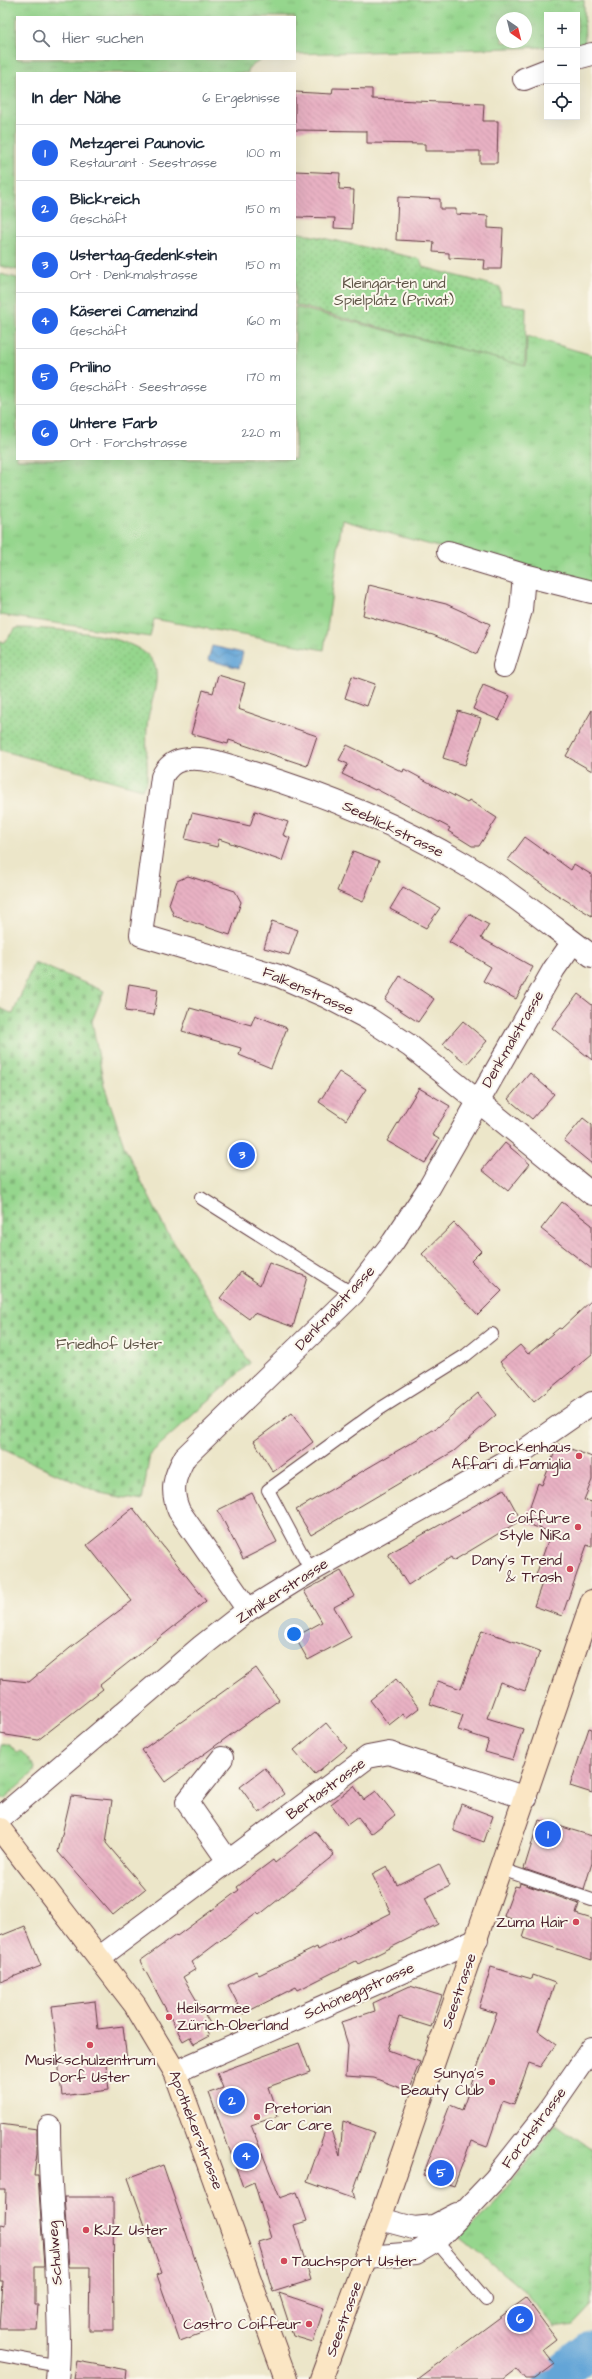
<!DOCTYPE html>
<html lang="de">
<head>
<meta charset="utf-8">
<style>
  :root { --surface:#fff; --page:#f2f2f3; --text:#1f2937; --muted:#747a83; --line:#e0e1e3; --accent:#2563eb }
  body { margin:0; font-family:"Architects Daughter",sans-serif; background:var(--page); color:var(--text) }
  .controls { position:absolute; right:12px; top:12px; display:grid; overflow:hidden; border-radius:0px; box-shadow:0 4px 16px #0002 }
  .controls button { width:36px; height:36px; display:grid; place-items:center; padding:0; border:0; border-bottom:1px solid var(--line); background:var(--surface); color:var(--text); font:20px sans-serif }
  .compass { position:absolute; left:496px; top:12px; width:36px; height:36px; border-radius:50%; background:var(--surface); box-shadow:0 4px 16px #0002; rotate:145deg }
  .you { position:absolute; left:294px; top:1634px; width:14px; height:14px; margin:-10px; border:3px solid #fff; border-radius:50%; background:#1a73e8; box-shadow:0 0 0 6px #1a73e833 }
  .badge { display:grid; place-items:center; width:26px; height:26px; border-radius:50%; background:var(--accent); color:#fff; font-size:13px; font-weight:700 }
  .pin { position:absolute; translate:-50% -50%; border:2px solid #fff; box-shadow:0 1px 4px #0006 }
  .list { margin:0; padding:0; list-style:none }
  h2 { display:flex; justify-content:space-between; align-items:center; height:52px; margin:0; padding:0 16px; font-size:17px }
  h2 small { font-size:13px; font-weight:400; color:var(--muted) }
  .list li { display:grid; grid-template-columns:26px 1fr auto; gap:12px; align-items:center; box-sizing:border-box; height:56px; padding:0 16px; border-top:1px solid var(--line) }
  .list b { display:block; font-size:15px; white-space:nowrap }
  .list p { margin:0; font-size:13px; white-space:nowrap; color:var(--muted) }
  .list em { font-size:13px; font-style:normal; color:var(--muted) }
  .icon { flex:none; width:22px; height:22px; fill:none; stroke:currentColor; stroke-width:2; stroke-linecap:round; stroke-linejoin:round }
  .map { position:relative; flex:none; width:592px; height:2379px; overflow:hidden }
  .search { position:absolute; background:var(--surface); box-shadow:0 4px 16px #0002; left:16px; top:16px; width:280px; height:44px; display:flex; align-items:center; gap:10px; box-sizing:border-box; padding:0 14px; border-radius:0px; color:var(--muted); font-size:15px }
  .panel { position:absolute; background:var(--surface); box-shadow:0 4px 16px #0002; left:16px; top:72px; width:280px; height:388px; border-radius:0px }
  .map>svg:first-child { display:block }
  .grass { fill:url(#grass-tufts); stroke:#707a5c; fill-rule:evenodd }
  .cemetery { fill:url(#cemetery-stones); stroke:#707a5c }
  .garden { fill:url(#garden-dots); stroke:#707a5c }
  .water { fill:url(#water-waves); stroke:#566281 }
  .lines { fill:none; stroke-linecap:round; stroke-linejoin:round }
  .river { stroke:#63a5d7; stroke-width:38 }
  .building { fill:url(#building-back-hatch) }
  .lane-casing { stroke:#623d43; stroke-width:14 }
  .street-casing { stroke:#623d43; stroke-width:24 }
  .secondary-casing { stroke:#623d43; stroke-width:24 }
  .lane { stroke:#fff; stroke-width:12 }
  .street { stroke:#fff; stroke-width:22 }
  .secondary { stroke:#fbe6c4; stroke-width:22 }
  .poi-dot { fill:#d1495b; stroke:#fbf7ec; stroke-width:1.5 }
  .labels { text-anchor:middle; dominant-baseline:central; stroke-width:4; stroke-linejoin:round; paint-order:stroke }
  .park-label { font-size:15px; fill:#605648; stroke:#fbf7ec }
  .street-label { font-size:15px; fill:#4a1f2b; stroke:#fbf7ec }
  .poi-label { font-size:15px; fill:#4a1f2b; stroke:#fbf7ec; text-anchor:end }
</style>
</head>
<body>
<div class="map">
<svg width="592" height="2379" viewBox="0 0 592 2379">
  <defs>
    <pattern id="grass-tufts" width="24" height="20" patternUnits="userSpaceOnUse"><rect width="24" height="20" fill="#95d68d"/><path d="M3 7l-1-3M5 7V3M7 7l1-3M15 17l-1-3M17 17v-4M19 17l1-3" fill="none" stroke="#82b77a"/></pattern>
    <pattern id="cemetery-stones" width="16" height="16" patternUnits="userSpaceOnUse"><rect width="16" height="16" fill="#95d68d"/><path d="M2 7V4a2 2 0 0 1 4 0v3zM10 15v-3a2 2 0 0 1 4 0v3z" fill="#82b77a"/></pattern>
    <pattern id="garden-dots" width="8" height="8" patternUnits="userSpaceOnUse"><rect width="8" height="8" fill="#95d68d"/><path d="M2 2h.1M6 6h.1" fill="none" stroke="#82b77a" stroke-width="1.8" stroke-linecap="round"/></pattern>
    <pattern id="water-waves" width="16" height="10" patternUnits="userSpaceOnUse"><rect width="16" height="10" fill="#63a5d7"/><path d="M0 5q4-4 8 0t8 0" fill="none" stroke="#5486af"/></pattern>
    <pattern id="building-back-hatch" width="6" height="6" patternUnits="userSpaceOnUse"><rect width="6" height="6" fill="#e8b1c3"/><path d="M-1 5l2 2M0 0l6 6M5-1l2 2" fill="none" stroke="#c898a8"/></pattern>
  </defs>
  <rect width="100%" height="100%" fill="#fbf7ec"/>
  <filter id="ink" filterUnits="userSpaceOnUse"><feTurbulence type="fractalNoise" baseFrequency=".025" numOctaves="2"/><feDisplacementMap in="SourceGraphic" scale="8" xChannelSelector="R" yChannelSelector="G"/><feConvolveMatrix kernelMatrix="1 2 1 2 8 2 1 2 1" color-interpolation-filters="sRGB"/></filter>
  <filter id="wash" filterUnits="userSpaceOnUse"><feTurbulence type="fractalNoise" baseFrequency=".012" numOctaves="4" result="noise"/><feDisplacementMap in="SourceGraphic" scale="16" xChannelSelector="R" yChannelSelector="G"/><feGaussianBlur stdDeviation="0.9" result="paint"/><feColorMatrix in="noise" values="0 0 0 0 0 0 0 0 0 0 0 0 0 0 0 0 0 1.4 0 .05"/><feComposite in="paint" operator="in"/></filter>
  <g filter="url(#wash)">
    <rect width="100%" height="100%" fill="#ece6c9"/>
    <path class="grass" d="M0,0H584L585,46H577V15H547V47L295,54V17H17V59H263L248,68V73H17V270L0,266ZM502,18H526V42H502Z
      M0,274L17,278V459H295V307L526,366L527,336L592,355V585L523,571L342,520L324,650L154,619L150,637L0,615Z
      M9,1744L17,1752L20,1750L35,1767L34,1772L4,1799L0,1794V1745Z
      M556,2124L592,2149V2305L573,2325L555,2328L525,2292L460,2237L495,2204Z"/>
    <path class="cemetery" d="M34,962L104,991L92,1021L104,1085L125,1148L164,1227L250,1363L150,1454L142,1501L100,1493L0,1448V1008L13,1014Z"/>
    <path class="garden" d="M295,232L420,259L423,267L500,287L501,304L526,307L525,366L295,305Z
      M16,628C46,628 151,632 156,670C158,686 151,703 148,718C145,739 148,762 147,782L142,789L0,750V642H4Z"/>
    <path class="water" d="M212,646L243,653L239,668L208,660Z"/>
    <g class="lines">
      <path class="river" d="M553,2379L592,2349"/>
    </g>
    <g id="blocks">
      <path class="building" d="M333,88L372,89V99L484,104L483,121H498L497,163H480V151H425V144L367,143V131L295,130V92L332,94Z
        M295,171L340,173L339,189L354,190L352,229L334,228L335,218L295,217Z
        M398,197L440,199V209H456V214L488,216V228L503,229L501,269H484L485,260L449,258V253L433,252L434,242L396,240Z
        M369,585L446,604L490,624L477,654L433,635L363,615Z
        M218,675L245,683L238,709L317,736L307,766L229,740L228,744L191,734L203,690L213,693Z
        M352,676L375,684L367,706L345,698Z
        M483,685L510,696L499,720L473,709Z
        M592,710V771L566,756Z
        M458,711L481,718L465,765L443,758Z
        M347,745L403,772L404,769L467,803L469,800L497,818L479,846H472L448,831L450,828L376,789L375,790L342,774L348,764L339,760Z
        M255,811L288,822L283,835L290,838L282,861L219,839L217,847L185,839L192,813L250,826Z
        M525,837L571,870L574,864L592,875V916L551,891L508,860Z
        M353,851L379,861L363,902L337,891Z
        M188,876L235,891L241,902L230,935L174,916L169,904L177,881Z
        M403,887L440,908L426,928L390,909Z
        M469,914L489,925L481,938L533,967L516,999L483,981L491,967L449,942Z
        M272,921L298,930L289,955L264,948Z
        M400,976L434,999L418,1022L385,1000Z
        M129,984L158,989L154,1015L125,1011Z
        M578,994L592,1005V1060L552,1028Z
        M190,1008L251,1025L255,1015L287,1028L271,1068L239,1055L241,1048L182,1031Z
        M463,1021L487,1041L467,1064L443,1044Z
        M339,1072L366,1089L346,1120L319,1102Z
        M530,1073L554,1094L532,1119L508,1099Z
        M419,1088L450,1106L432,1135L439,1139L425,1163L387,1141Z
        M583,1118L592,1125V1164L564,1141Z
        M505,1143L530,1164L508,1191L482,1170Z
        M562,1202L592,1225V1269L541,1229Z
        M454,1223L481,1251L471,1261L502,1291L478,1315L422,1254Z
        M269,1263L307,1277L293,1327L254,1313L249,1319L220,1298L241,1272L260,1285Z
        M592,1300V1354L534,1402L500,1362L520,1345L528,1354L559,1328L561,1329Z
        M478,1393L496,1415L454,1451L311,1535L296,1510L438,1427Z
        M292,1413L313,1442L273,1472L254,1441Z
        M558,1444L592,1457V1480L584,1500L592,1502V1547L587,1545L562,1616L534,1606L543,1580L535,1578L551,1532L524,1523L538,1483L542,1485Z
        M504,1489L521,1520L453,1561L451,1557L408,1585L388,1554Z
        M252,1493L277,1542L243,1559L218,1510Z
        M133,1508L206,1601L100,1685L103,1689L38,1740L0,1734V1679L29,1682L70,1648L132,1601L87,1545Z
        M341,1571L355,1596L334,1607L351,1637L308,1660L295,1637L322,1622L304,1591Z
        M482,1630L540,1651L525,1691L500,1682L487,1718L523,1729L513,1760L485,1752L489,1740L458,1730L463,1715L430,1704L438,1681L461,1689Z
        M256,1668L279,1700L165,1782L142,1750Z
        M396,1679L419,1708L406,1718L403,1714L389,1725L370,1700Z
        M326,1723L347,1748L315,1774L294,1750Z
        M589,1728L592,1729V1793L570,1786Z
        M265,1768L284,1794L259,1813L240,1787Z
        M354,1786L364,1800L376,1791L395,1815L371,1834L358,1817L347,1825L331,1804Z
        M71,1796L112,1800L106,1843L145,1889L113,1915L58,1852Z
        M461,1804L493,1816L484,1842L454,1831V1824Z
        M539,1820L592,1836V1863L584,1889L524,1869Z
        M315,1831L334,1855L259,1915L257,1913L192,1962L196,1969L183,1977L211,2025L205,2029L209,2036L194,2044L190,2037L183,2041L140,1961L176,1935L177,1936L239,1890L237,1887L273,1860L275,1863Z
        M439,1864L450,1886L425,1898L438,1924L358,1964L356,1961L298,1990L296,1987L243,2014L228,1985L256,1971L259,1975L317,1947L318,1950L391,1913L372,1874L387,1866L397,1885Z
        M520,1883L579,1904L576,1914L592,1919V1960L523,1938L527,1925L504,1916L515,1886L519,1887Z
        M25,1926L41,1966L0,1982V1936Z
        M491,1967L532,1979L533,1975L555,1983L538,2031L556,2044L540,2067L529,2063L514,2104L503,2100L487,2147L471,2141L454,2186L423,2175L450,2105L462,2110L497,2013L479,2008Z
        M410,1986L442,1996L431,2027L399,2017L388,2050L420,2062L408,2091L374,2078L346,2076L348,2045L341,2022L375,2011L373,2003Z
        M95,2001L98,2029L123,2026L127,2061L106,2064L109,2090L62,2096L52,2006Z
        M299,2043L310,2072L268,2087L278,2116L251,2125L280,2198L297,2192L307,2221L294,2225L311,2280L273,2292L258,2242L271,2238L254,2182L243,2187L209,2093L223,2088L217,2073Z
        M343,2121L374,2132L353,2192L355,2199L307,2182L328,2122L340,2156Z
        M0,2124L37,2129V2154L34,2175H38L44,2267H35V2305H38L36,2329H0L3,2281H0V2224L5,2225L6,2190H0Z
        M163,2165L218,2327L180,2341L157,2275L162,2273L128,2178Z
        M64,2197H113L114,2330H89L90,2267H69Z
        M279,2293L324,2308L313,2342L293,2336Z
        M526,2298L556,2339L543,2349L555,2364L535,2379H525L517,2369L504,2379H417Z
        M77,2361L127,2370L126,2379H74Z"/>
    </g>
  </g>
  <g filter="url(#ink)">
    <use href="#blocks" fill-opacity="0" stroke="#623d43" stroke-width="1"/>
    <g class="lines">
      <defs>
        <path id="lane" d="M201,1198L353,1294
          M311,1571L268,1490L378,1410L466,1355L492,1334
          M501,1869L592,1900
          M436,2241L486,2300
          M0,2355L59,2366"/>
        <path id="street" d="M577,58L592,54
          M524,79L547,70
          M448,552L524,575L592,592
          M504,666L521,610L524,575
          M592,956C550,925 510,891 464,864C397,824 324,794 250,772C230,766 203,755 182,760C172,762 166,769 162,777L141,935L279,976L327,997L369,1019L410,1046L592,1194
          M248,1610L179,1511C170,1490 174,1477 185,1457L353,1294L393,1242L429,1188L554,969L573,942
          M222,1758L187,1802L228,1861
          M0,1818L202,1646L248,1610L311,1571L516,1456L592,1403
          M100,1957L368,1757L389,1753L526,1798
          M175,2072L477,1939
          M49,2127C49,2188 57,2248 58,2309C59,2333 60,2356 57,2379
          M380,2219L414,2228L434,2226L457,2214
          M367,2257L416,2253L436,2241L495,2179L547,2113L592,2048"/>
        <path id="secondary" d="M0,1829L135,2005L175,2072L286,2379
          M321,2379L380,2219L592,1601"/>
      </defs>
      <use href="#lane" class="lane-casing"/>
      <use href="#street" class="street-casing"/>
      <use href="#secondary" class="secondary-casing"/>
      <use href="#lane" class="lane"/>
      <use href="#street" class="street"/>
      <use href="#secondary" class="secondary"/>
    </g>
  </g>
  <g class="poi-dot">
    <circle cx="579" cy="1456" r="4"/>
    <circle cx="578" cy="1527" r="4"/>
    <circle cx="570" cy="1569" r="4"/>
    <circle cx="576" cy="1922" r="4"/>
    <circle cx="169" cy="2017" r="4"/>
    <circle cx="90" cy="2045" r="4"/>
    <circle cx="492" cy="2082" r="4"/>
    <circle cx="257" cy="2117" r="4"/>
    <circle cx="86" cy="2230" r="4"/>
    <circle cx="284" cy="2261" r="4"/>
    <circle cx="309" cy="2324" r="4"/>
  </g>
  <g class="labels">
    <g class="park-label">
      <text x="394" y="283">Kleingärten und<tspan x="394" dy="17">Spielplatz (Privat)</tspan></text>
      <text x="109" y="1344">Friedhof Uster</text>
    </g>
    <g class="street-label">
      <text transform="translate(393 829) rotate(26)">Seeblickstrasse</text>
      <text transform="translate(308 991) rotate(24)">Falkenstrasse</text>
      <text transform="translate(513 1039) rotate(-60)">Denkmalstrasse</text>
      <text transform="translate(335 1308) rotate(-47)">Denkmalstrasse</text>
      <text transform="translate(282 1591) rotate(-33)">Zimikerstrasse</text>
      <text transform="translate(326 1789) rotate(-36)">Bertastrasse</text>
      <text transform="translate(359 1991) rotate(-24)">Schöneggstrasse</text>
      <text transform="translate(459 1991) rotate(-71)">Seestrasse</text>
      <text transform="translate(534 2128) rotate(-53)">Forchstrasse</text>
      <text transform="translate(196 2130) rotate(69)">Apothekerstrasse</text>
      <text transform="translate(55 2253) rotate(-94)">Schulweg</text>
      <text transform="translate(344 2319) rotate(-70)">Seestrasse</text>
    </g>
    <g class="poi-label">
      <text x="571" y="1447">Brockenhaus<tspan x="571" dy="17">Affari di Famiglia</tspan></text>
      <text x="570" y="1518">Coiffure<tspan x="570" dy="17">Style NiRa</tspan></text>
      <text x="562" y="1560">Dany's Trend<tspan x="562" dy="17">&amp; Trash</tspan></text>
      <text x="568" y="1922">Zuma Hair</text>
      <text x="177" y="2008" text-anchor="start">Heilsarmee<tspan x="177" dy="17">Zürich-Oberland</tspan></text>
      <text x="90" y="2060" text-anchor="middle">Musikschulzentrum<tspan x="90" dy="17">Dorf Uster</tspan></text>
      <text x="484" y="2073">Sunya's<tspan x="484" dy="17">Beauty Club</tspan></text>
      <text x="265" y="2108" text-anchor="start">Pretorian<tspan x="265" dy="17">Car Care</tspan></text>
      <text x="94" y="2230" text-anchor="start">KJZ Uster</text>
      <text x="292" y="2261" text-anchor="start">Tauchsport Uster</text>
      <text x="301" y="2324">Castro Coiffeur</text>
    </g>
  </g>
</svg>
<div class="controls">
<button>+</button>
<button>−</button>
<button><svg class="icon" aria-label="locate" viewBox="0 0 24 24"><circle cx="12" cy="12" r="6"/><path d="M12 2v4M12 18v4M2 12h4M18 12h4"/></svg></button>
</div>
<svg class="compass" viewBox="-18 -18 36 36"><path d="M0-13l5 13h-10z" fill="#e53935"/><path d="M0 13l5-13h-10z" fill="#747a83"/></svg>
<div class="you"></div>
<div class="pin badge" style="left:548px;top:1834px">1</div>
<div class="pin badge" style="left:232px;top:2101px">2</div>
<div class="pin badge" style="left:242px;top:1155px">3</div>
<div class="pin badge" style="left:246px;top:2156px">4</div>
<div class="pin badge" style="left:441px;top:2173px">5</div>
<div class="pin badge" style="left:520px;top:2319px">6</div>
<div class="search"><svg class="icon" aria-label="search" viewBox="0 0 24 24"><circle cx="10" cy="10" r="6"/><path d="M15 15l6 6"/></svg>Hier suchen</div>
<section class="panel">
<h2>In der Nähe<small>6 Ergebnisse</small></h2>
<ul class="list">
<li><span class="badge">1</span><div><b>Metzgerei Paunovic</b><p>Restaurant · Seestrasse</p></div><em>100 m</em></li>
<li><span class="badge">2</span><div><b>Blickreich</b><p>Geschäft</p></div><em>150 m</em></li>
<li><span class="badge">3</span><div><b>Ustertag-Gedenkstein</b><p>Ort · Denkmalstrasse</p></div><em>150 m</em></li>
<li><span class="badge">4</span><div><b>Käserei Camenzind</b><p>Geschäft</p></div><em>160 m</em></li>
<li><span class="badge">5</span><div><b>Prilino</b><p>Geschäft · Seestrasse</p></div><em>170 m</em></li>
<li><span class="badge">6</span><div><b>Untere Farb</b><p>Ort · Forchstrasse</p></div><em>220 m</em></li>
</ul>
</section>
</div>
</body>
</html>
